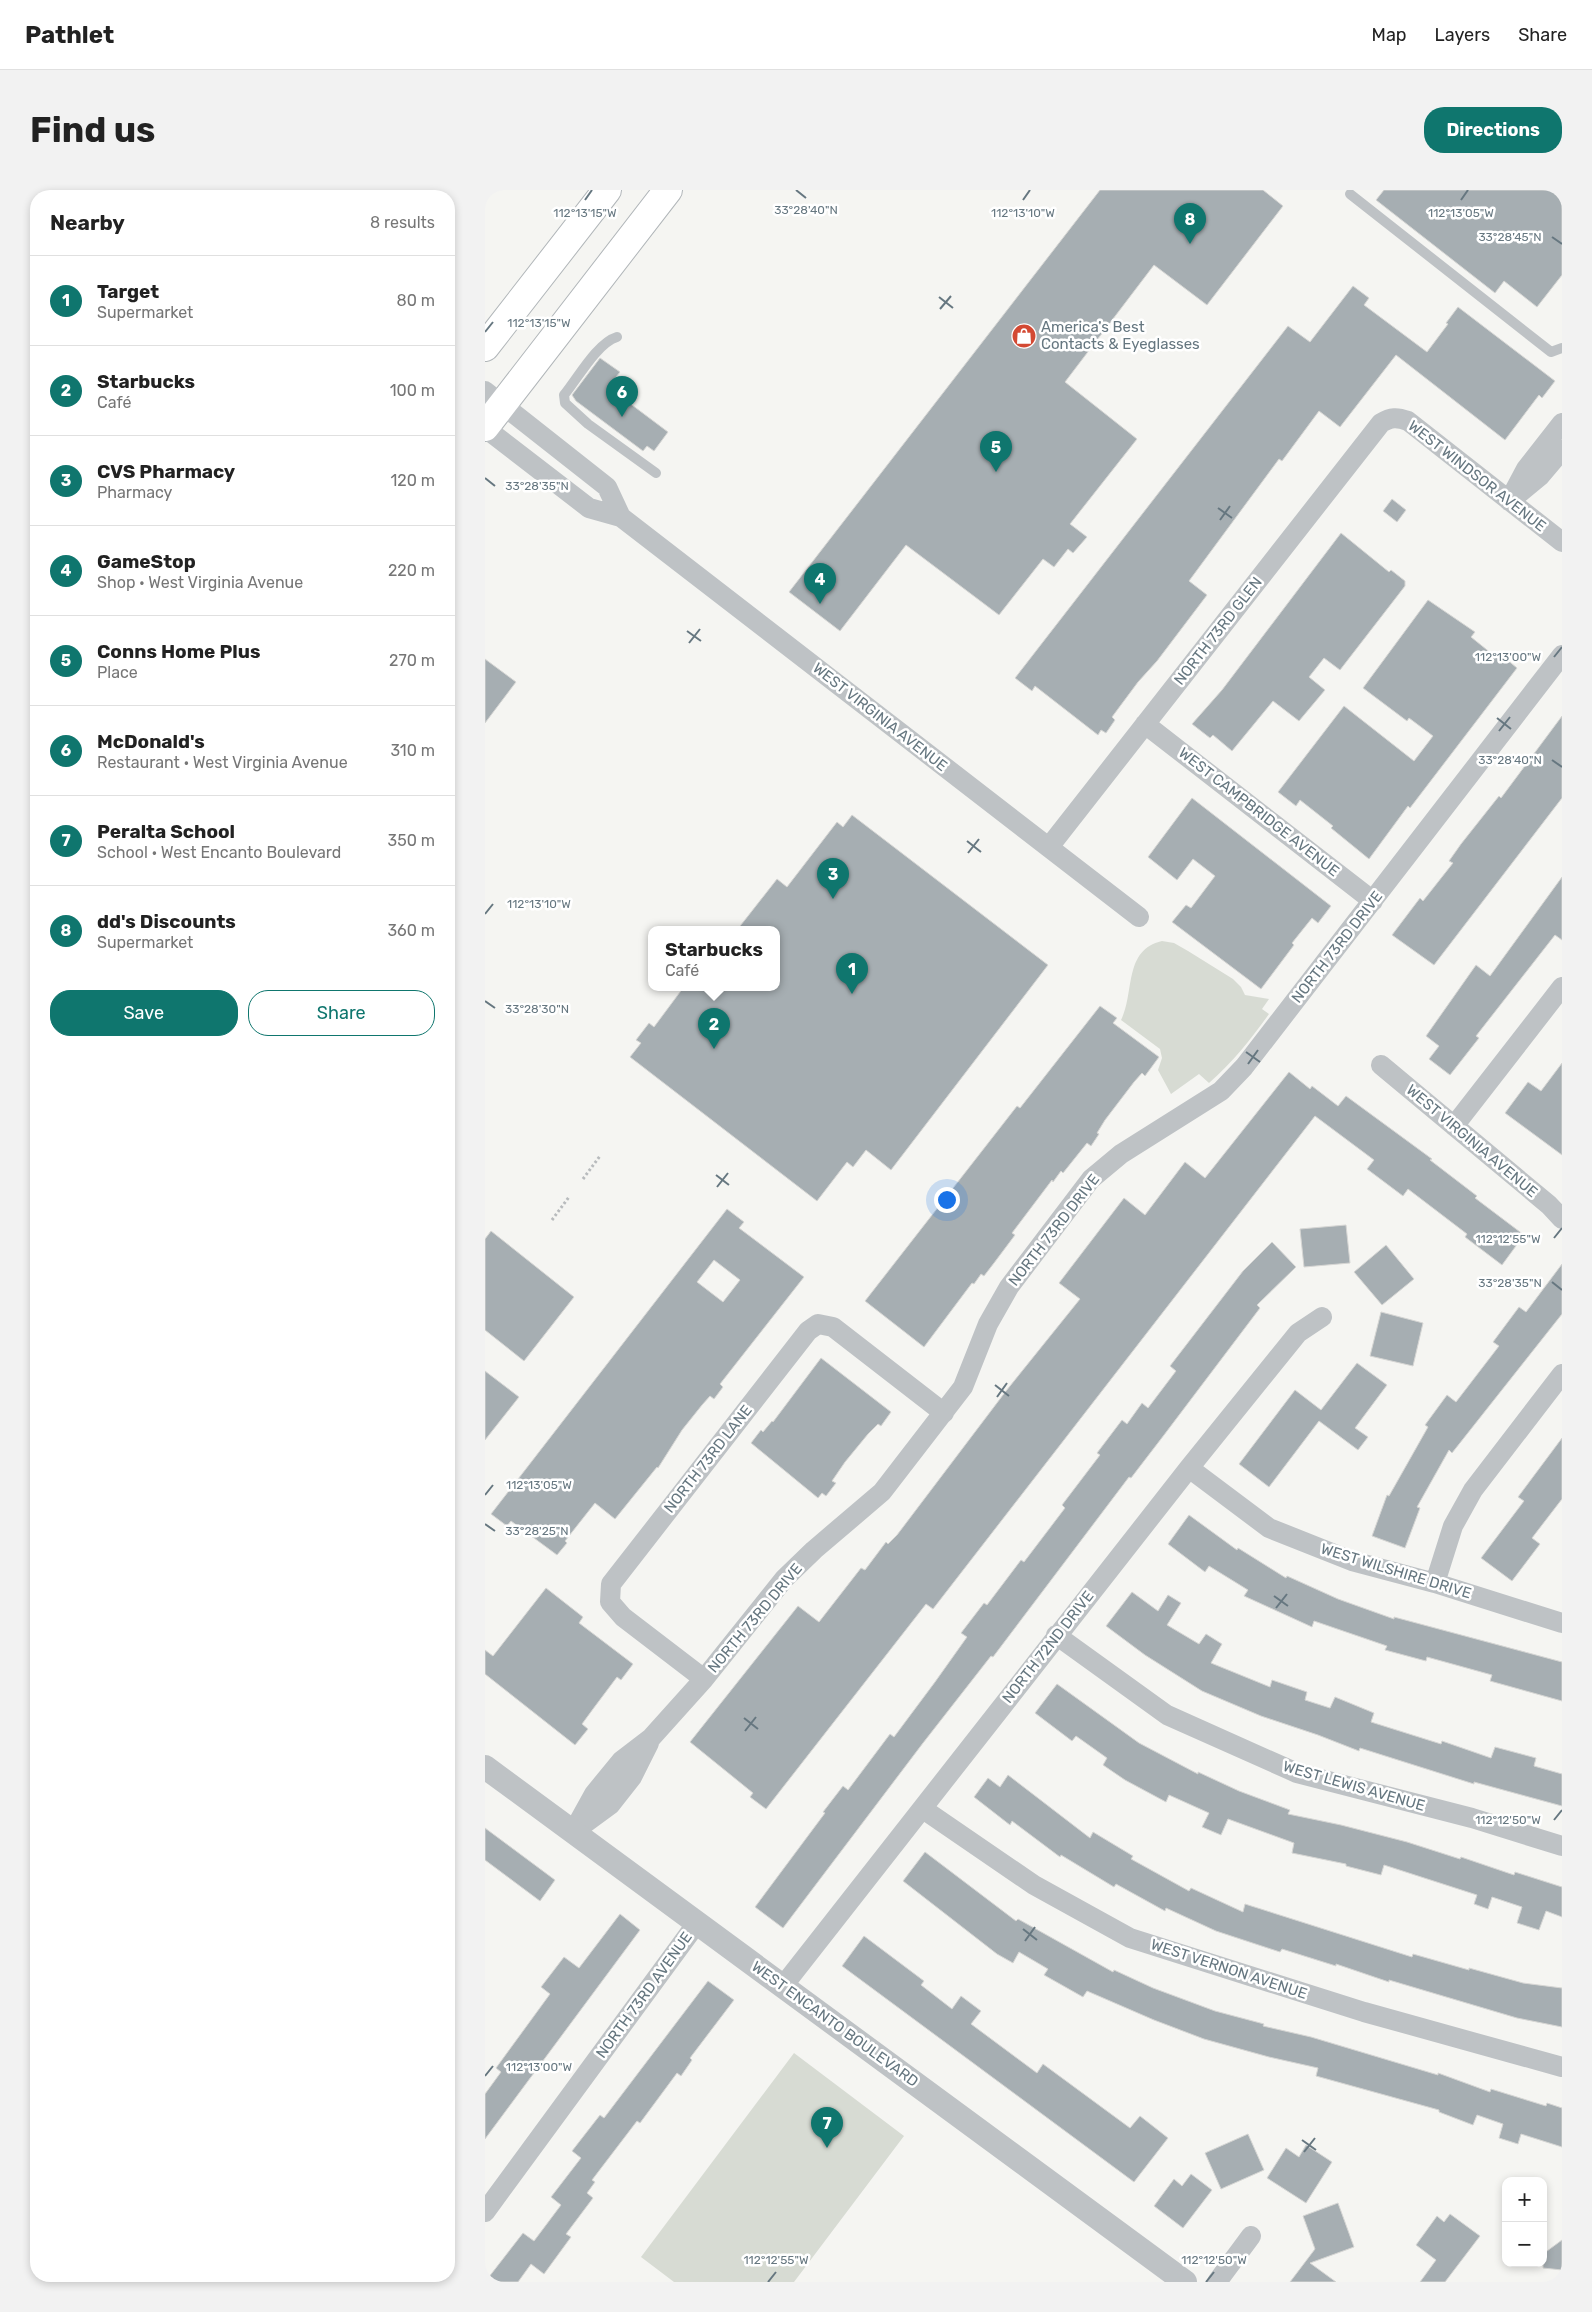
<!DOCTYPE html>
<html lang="en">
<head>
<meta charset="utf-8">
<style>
  :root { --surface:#fff; --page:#f2f2f2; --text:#222; --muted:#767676; --line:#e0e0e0; --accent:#0f766e }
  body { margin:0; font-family:Rubik,sans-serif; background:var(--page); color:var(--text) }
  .controls { position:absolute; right:15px; bottom:15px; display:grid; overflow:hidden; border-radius:10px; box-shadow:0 2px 8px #0003 }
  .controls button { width:45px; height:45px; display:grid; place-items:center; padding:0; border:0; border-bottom:1px solid var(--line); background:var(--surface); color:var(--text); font:25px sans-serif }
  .you { position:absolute; left:461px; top:1009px; width:18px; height:18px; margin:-12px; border:4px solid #fff; border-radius:50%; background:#1a73e8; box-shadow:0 0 0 8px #1a73e833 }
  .badge { display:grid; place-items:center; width:32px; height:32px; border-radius:50%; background:var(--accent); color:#fff; font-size:16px; font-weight:700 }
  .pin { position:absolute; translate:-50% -41px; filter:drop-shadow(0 1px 2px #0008) }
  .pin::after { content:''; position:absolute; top:26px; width:18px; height:15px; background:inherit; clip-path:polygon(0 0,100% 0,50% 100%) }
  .popup { position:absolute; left:163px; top:736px; width:132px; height:65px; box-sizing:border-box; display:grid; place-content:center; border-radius:10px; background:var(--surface); filter:drop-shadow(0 1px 4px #0005); font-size:16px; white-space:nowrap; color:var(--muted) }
  .popup b { font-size:19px; color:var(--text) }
  .popup::after { content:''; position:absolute; left:50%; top:100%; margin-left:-10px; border:10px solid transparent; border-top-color:var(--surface) }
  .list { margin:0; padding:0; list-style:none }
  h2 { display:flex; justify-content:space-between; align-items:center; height:65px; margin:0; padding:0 20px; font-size:21px }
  h2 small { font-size:16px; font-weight:400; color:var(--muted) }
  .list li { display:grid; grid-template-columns:32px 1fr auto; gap:15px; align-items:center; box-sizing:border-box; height:90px; padding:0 20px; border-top:1px solid var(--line) }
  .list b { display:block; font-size:19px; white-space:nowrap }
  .list p { margin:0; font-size:16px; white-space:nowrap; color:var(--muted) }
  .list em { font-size:16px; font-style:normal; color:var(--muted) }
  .actions { display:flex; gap:10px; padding:15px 20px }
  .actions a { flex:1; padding:11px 0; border:1px solid var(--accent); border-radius:20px; text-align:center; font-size:18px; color:var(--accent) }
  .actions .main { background:var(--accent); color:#fff }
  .map { position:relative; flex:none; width:1077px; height:2092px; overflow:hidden; border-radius:20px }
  header { display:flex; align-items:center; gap:30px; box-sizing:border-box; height:70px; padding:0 25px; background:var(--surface); border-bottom:1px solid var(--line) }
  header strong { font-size:24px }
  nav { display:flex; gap:28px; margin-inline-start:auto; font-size:18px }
  .intro { display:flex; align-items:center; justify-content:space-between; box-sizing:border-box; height:120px; padding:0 30px }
  h1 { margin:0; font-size:35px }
  .button { padding:12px 22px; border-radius:20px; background:var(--accent); color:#fff; font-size:18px; font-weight:700 }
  main { display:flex; gap:30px; padding:0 30px }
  aside { flex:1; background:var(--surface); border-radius:20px; box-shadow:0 2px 8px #0003 }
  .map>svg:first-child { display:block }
  .green { fill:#d7dbd3 }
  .building { fill:#a6aeb2; stroke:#d6d6d4; fill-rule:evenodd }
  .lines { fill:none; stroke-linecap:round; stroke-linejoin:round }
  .secondary-casing { stroke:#b1b6b9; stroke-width:30 }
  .path { stroke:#b8bbbd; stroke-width:3; stroke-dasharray:2.5 2.5; stroke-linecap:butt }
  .service { stroke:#bec2c5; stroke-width:10 }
  .minor { stroke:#bec2c5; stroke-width:20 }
  .tertiary { stroke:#bec2c5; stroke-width:24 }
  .secondary { stroke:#fff; stroke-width:28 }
  .ticks { fill:none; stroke:#667780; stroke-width:2 }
  .labels { text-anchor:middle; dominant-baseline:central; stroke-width:5; stroke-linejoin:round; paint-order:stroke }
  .poi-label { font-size:15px; fill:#667780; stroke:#fff; text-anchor:start }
  .street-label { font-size:15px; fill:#667780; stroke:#fff }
  .ticks-label { font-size:12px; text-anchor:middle; fill:#667780; stroke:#fff; stroke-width:5; stroke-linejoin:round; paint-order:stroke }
</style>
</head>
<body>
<header>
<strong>Pathlet</strong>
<nav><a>Map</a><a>Layers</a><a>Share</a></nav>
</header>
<div class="intro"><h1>Find us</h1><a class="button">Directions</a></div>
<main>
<aside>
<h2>Nearby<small>8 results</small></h2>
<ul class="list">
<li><span class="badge">1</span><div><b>Target</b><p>Supermarket</p></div><em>80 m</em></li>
<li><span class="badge">2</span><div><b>Starbucks</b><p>Café</p></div><em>100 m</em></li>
<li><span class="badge">3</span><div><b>CVS Pharmacy</b><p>Pharmacy</p></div><em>120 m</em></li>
<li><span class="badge">4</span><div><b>GameStop</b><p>Shop · West Virginia Avenue</p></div><em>220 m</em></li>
<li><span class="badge">5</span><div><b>Conns Home Plus</b><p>Place</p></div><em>270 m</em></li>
<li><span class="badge">6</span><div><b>McDonald's</b><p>Restaurant · West Virginia Avenue</p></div><em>310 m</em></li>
<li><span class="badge">7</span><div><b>Peralta School</b><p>School · West Encanto Boulevard</p></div><em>350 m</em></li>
<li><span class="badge">8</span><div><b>dd's Discounts</b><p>Supermarket</p></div><em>360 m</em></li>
</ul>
<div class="actions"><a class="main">Save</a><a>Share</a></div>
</aside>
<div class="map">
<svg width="1077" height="2092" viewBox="0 0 1077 2092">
  <rect width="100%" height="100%" fill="#f5f5f2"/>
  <path class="green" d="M677,751L689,753L703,761L748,789L756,797L760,805L784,809L777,819L784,824C766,849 748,872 724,893L714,884L686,904L673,880L677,868L675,859L636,830C650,803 638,760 677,751Z
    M309,1863L419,1946L309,2092H189L156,2067Z"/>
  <path class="building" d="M615,0H778L798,16L722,115L669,75L580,192L652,249L585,334L602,347L588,363L583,359L569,377L558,369L514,425L421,355L355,441L304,402Z
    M899,0H1077V85L1052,117L1019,91L1010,103L891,10Z
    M868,96L884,108L879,115L942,162L963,134L961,133L973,117L1070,191L1057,208L1054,205L1020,250L911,165L855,237L834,221L797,271L794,269L704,391L722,405L672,471L653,492L627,527L630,530L621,543L616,540L613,545L550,496L547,501L530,488L803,136L825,152Z
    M115,168L135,182L123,197L183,242L169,261L162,256L158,261L91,211L87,205Z
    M907,309L921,320L912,332L898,321Z
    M856,343L904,382L906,380L920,391V396L855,480L839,468L824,487L840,500L814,531L788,511L747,561L728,545L725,548L707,534L737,500Z
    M943,410L990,442L986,447L1012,468L1015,464L1032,478L925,618L923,616L884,669L846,638L848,636L815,610L811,616L793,602L859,516L929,571L948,546L924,528L922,531L878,498Z
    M0,469L31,492L0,533Z
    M1077,526V608L949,775L907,745L935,708L938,711L968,673L964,671L976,654L1014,606L1016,608Z
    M707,608L846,716L833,733L827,728L807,753L809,755L776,799L687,732L701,715L706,718L730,686L708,669L692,690L663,667Z
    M367,625L563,775L406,980L381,960L368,977L362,972L332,1011L145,867L156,853L151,850L164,833L169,837L198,798H292V740H252L292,689L302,697L352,632L358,637Z
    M1077,687V750L1070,745L991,846L994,848L965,885L944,869L954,856L941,846L991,775L1005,786Z
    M615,816L632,828L628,833L674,867L660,886L657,883L649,892L620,930L612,943L614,944L606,956L602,953L578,983L576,981L568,992L567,990L527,1043L530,1045L509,1073L499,1086L496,1084L489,1094L487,1093L439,1157L380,1111L532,916L535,918Z
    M1077,873V965L1020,923L1043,892L1056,901Z
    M804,882L825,899L827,896L853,916L861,906L947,969L945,970L992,1006L990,1008L1039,1045L1017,1075L980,1047L982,1044L923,999L918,1006L882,979L889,970L830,926L448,1419L441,1414L281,1619L265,1607L268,1603L205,1552L313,1416L334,1432L376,1378L380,1380L401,1352L403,1354L412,1345L521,1201L595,1109L574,1093L639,1008L660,1025L700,972L720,988Z
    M242,1019L259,1032L254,1038L319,1087L235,1194L238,1197L229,1209L225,1206L217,1215L197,1240L173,1278L172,1277L130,1329L110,1313L80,1351L82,1353L72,1365L26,1331L22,1336L6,1324ZM229,1070L255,1090L238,1112L212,1092Z
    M861,1035L865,1073L819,1077L815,1039Z
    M6,1041L89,1107L39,1171L0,1140V1049Z
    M787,1052L811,1077L772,1115L775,1118L679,1245L646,1288L644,1287L508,1467L506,1466L438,1553L298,1738L270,1717L340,1623L338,1622L358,1596L363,1600L405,1544L409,1547L450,1492L482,1447L476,1443L499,1413L502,1415L536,1370L539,1372L580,1318L577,1315L615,1265L612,1263L637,1230L642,1234L657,1213L663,1218L691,1181L685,1176L758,1081Z
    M901,1055L929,1089L897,1115L869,1082Z
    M1077,1074V1124L967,1263L964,1260L932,1317L935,1318L920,1358L887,1346L902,1305L904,1306L943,1237L940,1235L962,1205L971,1212L1014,1156L1008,1152L1034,1117L1041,1122Z
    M896,1122L938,1133L928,1176L885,1166Z
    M336,1168L406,1222L396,1236L393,1234L383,1244L360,1272L347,1291L351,1293L341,1306L337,1303L333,1308L266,1253L276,1240L278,1242L287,1231L288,1232Z
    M872,1173L902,1195L870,1238L883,1247L873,1260L834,1231L784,1297L754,1274L810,1200L836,1220Z
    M0,1181L34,1207L0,1250Z
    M1077,1248V1309L1047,1348L1055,1354L1027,1391L996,1368L1039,1311L1033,1307Z
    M704,1325L752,1360L753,1358L801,1388L802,1386L853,1409L909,1429V1427L1077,1472V1511L1005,1491L1007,1485L942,1467L941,1471L900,1460L902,1456L829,1431L827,1437L759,1406L763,1400L724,1376L720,1382L683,1354Z
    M61,1398L98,1427L94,1433L148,1474L136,1490L132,1487L108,1519L97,1534L103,1539L90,1555L0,1484V1460L8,1466Z
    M647,1402L673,1421L683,1405L696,1413L682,1435L714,1454L721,1444L737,1454L726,1473L785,1497L787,1490L822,1502L820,1510L845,1518L850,1507L889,1523L886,1532L956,1554L957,1551L1006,1568L1010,1557L1051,1568L1049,1576L1077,1584V1616L989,1592V1594L875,1558L874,1561L833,1545L776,1526L717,1501L660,1465L621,1436Z
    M572,1494L654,1553L713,1584V1582L754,1601L805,1620L803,1624L856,1635L922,1652L975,1669L976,1667L1029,1685L1030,1682L1077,1697V1727L1061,1721L1054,1740L1032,1733L1037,1717L1007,1707L1003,1719L989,1714L992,1705L899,1675L896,1685L861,1676V1674L807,1663L809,1653L743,1629L736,1645L717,1637L724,1623L684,1605L681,1612L640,1590L618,1575L622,1568L591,1546L587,1551L550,1523Z
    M523,1585L605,1648L608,1642L648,1666L646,1669L704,1701L706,1698L758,1722L760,1714L927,1767L928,1764L984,1780V1778L1038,1793L1077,1798V1837L1032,1828L904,1790V1792L851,1774V1776L797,1759L795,1762L731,1741L681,1718L680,1721L631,1694L629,1697L576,1665L575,1667L527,1631L525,1635L489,1607L503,1588L515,1597Z
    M0,1638L70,1690L55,1711L0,1670Z
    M440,1662L531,1731L533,1729L628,1782L629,1780L668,1798L730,1821L779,1834L778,1836L826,1847L953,1885V1883L1005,1902L1006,1899L1061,1916L1062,1913L1077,1918V1957L1036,1944L1033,1954L1014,1948L1018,1934L992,1925L988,1935L954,1922V1920L831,1886L833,1878L784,1867L719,1849L669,1830L602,1801L598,1807L559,1785L563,1779L534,1762L528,1773L512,1764L418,1691Z
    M135,1724L155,1740L0,1949V1904L16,1882L11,1878L65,1804L56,1797L79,1767L94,1778Z
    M379,1746L439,1791L436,1795L467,1819L476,1806L496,1821L486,1834L552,1883L558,1874L645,1938L655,1926L683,1948L649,1992L357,1776Z
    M223,1791L249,1810L205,1868L207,1870L196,1886L192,1883L155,1933L152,1931L107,1990L110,1992L102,2003L108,2008L81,2044L86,2047L59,2084L46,2074L33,2092H0L38,2043L49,2051L76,2015L66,2007L96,1968L87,1961L115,1925L119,1928Z
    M763,1944L779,1980L736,1999L720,1963Z
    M821,1955L847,1972L821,2013L782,1988L801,1958L814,1967Z
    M706,1984L727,2000L698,2038L669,2016L689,1989L697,1996Z
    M853,2013L869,2057L825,2073L851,2092H805L830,2059L818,2026Z
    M965,2024L995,2046L960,2092H935L951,2070L931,2055L952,2026L959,2032Z
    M1077,2050V2080L1058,2078V2064Z"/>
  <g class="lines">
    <defs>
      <path id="secondary" d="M0,157L122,0
        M0,237L183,0"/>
    </defs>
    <use href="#secondary" class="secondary-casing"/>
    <path class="path" d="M98,989L115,966
      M67,1030L84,1007"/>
    <path class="service" d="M865,4L1066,162L1077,158
      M132,147C112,153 93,188 79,205L80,213L103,234L171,283"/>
    <path class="minor" d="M0,201L122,297L136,327
      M0,238L104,318L136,327L654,727
      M1031,306L1055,286L1077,260
      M1024,311L1041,279L1077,233
      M660,534L888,711
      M564,657L896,233C906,227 912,227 923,231L1077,352
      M896,875L1064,1015L1077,1029
      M969,936L1077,797
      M704,1278L784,1338L867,1371L950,1393L1077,1433
      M950,1393L968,1336L988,1300L1077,1184
      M571,1445L682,1525L812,1583L987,1628L1077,1656
      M219,1489L138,1427L125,1412L126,1394L323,1141L333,1134L348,1137L459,1223
      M438,1619L549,1695L645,1748L879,1822L1077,1877
      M95,1637L125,1615L147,1587L164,1553
      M88,1642L109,1604L136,1571L166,1548L219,1489L299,1389L329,1360L397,1302L478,1197L503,1134L524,1097L606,989L636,964L736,901L759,877L1077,465
      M298,1796L704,1278L813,1143L837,1127
      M0,2022L212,1733
      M732,2092L766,2046"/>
    <path class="tertiary" d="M0,1577L700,2092"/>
    <use href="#secondary" class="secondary"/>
  </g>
  <path class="ticks" d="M311,0L321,8M100,10L107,0M538,10L545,0M976,10L983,0M1067,47L1077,54M454,107L468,118M455,119L466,106M0,142L8,132M0,288L10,296M733,318L747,328M735,330L745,316M202,441L216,451M204,453L215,439M1069,467L1077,457M1012,528L1026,539M1014,541L1025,527M1067,570L1077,577M482,651L496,662M483,663L494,649M0,724L8,714M0,811L10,818M761,862L775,872M763,874L773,860M231,985L244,995M232,997L243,983M1069,1048L1077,1038M1067,1092L1077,1100M510,1195L524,1206M512,1207L522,1193M0,1305L8,1295M0,1334L10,1341M789,1406L803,1416M791,1418L802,1404M259,1528L273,1539M260,1541L271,1527M1069,1630L1077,1620M538,1739L552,1750M540,1751L550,1737M0,1886L8,1876M817,1950L831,1960M819,1962L830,1948M283,2092L291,2082M721,2092L729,2082"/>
  <defs>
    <symbol id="shop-disc" viewBox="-11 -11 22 22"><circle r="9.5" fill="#d34933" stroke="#fff"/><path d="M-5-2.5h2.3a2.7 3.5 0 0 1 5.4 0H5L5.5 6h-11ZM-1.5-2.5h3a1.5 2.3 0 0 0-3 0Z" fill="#fff"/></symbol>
  </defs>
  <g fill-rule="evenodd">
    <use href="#shop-disc" x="525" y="132" width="28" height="28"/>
  </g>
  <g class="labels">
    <g class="poi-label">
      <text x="556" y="137">America's Best<tspan x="556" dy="17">Contacts &amp; Eyeglasses</tspan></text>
    </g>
    <g class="street-label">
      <text transform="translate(992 286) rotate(38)">WEST WINDSOR AVENUE</text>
      <text transform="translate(733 441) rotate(-52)">NORTH 73RD GLEN</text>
      <text transform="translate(395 527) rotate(38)">WEST VIRGINIA AVENUE</text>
      <text transform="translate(774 622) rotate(38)">WEST CAMPBRIDGE AVENUE</text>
      <text transform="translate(852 757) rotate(-52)">NORTH 73RD DRIVE</text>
      <text transform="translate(987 951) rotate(40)">WEST VIRGINIA AVENUE</text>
      <text transform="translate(569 1040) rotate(-52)">NORTH 73RD DRIVE</text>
      <text transform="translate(223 1269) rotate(-52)">NORTH 73RD LANE</text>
      <text transform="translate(911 1381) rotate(17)">WEST WILSHIRE DRIVE</text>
      <text transform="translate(270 1428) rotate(-50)">NORTH 73RD DRIVE</text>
      <text transform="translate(563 1457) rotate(-52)">NORTH 72ND DRIVE</text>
      <text transform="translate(869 1596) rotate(16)">WEST LEWIS AVENUE</text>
      <text transform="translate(744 1779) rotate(18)">WEST VERNON AVENUE</text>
      <text transform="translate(159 1805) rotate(-54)">NORTH 73RD AVENUE</text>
      <text transform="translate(350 1834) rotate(36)">WEST ENCANTO BOULEVARD</text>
    </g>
  </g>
  <g class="ticks-label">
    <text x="321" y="24">33°28'40"N</text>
    <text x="100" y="27">112°13'15"W</text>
    <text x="538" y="27">112°13'10"W</text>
    <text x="976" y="27">112°13'05"W</text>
    <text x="1025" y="51">33°28'45"N</text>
    <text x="54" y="137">112°13'15"W</text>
    <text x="52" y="300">33°28'35"N</text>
    <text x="1023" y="471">112°13'00"W</text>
    <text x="1025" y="574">33°28'40"N</text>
    <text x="54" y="718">112°13'10"W</text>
    <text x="52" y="823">33°28'30"N</text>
    <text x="1023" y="1053">112°12'55"W</text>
    <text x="1025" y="1097">33°28'35"N</text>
    <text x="54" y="1299">112°13'05"W</text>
    <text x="52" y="1345">33°28'25"N</text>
    <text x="1023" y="1634">112°12'50"W</text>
    <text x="54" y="1881">112°13'00"W</text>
    <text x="291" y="2074">112°12'55"W</text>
    <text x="729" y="2074">112°12'50"W</text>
  </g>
</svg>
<div class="controls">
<button>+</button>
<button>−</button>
</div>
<div class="you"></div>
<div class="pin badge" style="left:367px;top:804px">1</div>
<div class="pin badge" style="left:229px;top:859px">2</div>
<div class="popup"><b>Starbucks</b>Café</div>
<div class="pin badge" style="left:348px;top:709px">3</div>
<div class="pin badge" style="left:335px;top:414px">4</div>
<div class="pin badge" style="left:511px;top:282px">5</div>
<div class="pin badge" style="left:137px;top:227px">6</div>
<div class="pin badge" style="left:342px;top:1958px">7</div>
<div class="pin badge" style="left:705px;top:54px">8</div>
</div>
</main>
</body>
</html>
